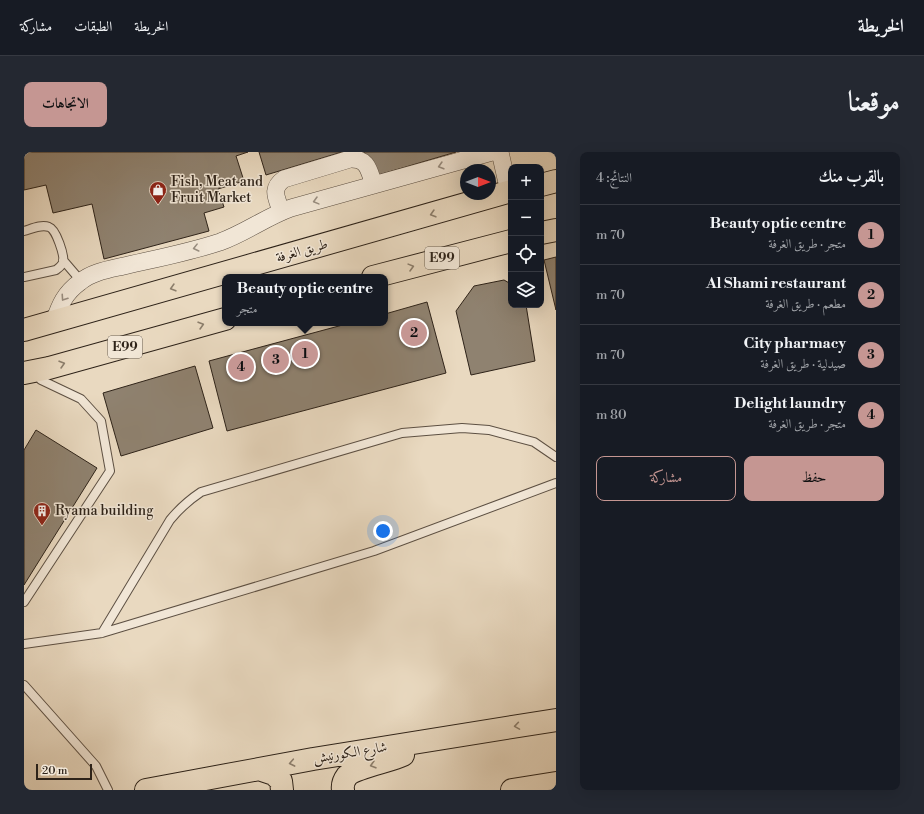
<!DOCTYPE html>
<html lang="ar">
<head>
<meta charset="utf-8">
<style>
  :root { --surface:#171b24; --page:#242831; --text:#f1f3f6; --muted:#9ea1a6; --line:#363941; --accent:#c59692 }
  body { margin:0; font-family:"Libre Bodoni",Amiri,serif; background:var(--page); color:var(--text); direction:rtl }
  .controls { position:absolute; right:12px; top:12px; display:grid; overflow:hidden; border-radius:8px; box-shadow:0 4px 16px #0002 }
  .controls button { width:36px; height:36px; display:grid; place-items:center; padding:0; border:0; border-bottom:1px solid var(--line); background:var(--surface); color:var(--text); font:20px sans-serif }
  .compass { position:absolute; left:436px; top:12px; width:36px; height:36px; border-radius:50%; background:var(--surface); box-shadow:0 4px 16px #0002; rotate:90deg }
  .scale { position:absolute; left:12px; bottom:10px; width:56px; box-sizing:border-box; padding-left:4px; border:2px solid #2e2319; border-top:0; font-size:11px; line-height:14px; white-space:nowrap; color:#2e2319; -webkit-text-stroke:3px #f1e6d6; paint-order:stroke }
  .you { position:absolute; left:359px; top:379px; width:14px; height:14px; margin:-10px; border:3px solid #fff; border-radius:50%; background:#1a73e8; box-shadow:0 0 0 6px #1a73e833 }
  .badge { display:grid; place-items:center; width:26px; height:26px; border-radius:50%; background:var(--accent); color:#111; font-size:13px; font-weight:700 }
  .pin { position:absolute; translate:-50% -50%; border:2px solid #fff; box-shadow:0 1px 4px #0006 }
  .popup { position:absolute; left:198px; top:122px; width:166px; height:52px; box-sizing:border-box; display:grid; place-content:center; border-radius:8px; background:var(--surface); filter:drop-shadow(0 1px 3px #0005); font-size:13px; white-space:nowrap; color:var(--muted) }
  .popup b { font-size:15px; color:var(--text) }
  .popup::after { content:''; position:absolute; left:50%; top:100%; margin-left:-8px; border:8px solid transparent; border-top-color:var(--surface) }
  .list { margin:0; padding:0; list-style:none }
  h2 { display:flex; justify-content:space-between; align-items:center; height:52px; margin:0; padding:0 16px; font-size:17px }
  h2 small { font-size:13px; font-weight:400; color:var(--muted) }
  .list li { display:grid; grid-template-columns:26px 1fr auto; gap:12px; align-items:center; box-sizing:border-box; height:60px; padding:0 16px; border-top:1px solid var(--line) }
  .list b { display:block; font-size:15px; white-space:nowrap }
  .list p { margin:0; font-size:13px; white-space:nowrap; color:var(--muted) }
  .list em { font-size:13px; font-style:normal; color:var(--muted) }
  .actions { display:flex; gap:8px; padding:12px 16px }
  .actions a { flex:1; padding:9px 0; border:1px solid var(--accent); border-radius:8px; text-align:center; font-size:14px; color:var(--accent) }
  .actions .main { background:var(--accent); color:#111 }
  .icon { flex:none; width:22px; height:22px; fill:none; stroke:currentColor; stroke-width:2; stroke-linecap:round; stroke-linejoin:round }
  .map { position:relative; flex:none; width:532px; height:638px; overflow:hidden; direction:ltr; border-radius:8px }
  header { display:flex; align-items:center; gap:24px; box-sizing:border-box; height:56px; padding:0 20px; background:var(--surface); border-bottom:1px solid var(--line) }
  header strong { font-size:19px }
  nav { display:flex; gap:22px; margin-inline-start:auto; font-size:14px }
  .intro { display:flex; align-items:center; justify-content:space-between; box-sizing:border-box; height:96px; padding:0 24px }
  h1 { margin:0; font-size:28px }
  .button { padding:10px 18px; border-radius:8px; background:var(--accent); color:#111; font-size:14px; font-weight:700 }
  main { display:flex; gap:24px; padding:0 24px }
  aside { flex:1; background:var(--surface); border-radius:8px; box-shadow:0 4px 16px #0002 }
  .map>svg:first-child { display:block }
  .building { fill:#8f8270; stroke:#2e2319 }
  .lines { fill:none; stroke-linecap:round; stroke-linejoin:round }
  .lane-casing { stroke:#5d5043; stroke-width:10 }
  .street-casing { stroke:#5d5043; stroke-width:18 }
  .highway-casing { stroke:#2e2319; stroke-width:24 }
  .lane { stroke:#f1e6d6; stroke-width:8 }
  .street { stroke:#f1e6d6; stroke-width:17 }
  .highway { stroke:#e9d9c0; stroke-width:22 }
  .oneway { stroke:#998e81 }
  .oneway2 { stroke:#8c7e6c }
  .labels { text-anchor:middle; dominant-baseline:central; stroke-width:3; stroke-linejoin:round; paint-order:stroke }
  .shield { fill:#f1e6d6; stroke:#685e52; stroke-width:1 }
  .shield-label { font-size:13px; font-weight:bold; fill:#2e2319 }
  .poi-label { font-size:14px; fill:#2e2319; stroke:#f1e6d6; text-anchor:start }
  .street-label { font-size:14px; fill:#2e2319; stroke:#f1e6d6 }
</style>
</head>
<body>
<header>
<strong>الخريطة</strong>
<nav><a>الخريطة</a><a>الطبقات</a><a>مشاركة</a></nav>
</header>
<div class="intro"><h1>موقعنا</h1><a class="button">الاتجاهات</a></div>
<main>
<aside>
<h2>بالقرب منك<small>النتائج: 4</small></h2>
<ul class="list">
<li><span class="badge">1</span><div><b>Beauty optic centre</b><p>متجر · طريق الغرفة</p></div><em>70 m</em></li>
<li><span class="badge">2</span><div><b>Al Shami restaurant</b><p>مطعم · طريق الغرفة</p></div><em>70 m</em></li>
<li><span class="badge">3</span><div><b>City pharmacy</b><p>صيدلية · طريق الغرفة</p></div><em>70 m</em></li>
<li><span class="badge">4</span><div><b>Delight laundry</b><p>متجر · طريق الغرفة</p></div><em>80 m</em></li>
</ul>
<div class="actions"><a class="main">حفظ</a><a>مشاركة</a></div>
</aside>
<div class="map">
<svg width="532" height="638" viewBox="0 0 532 638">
  <rect width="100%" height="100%" fill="#e9d9c0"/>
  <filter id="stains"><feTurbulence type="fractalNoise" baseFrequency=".005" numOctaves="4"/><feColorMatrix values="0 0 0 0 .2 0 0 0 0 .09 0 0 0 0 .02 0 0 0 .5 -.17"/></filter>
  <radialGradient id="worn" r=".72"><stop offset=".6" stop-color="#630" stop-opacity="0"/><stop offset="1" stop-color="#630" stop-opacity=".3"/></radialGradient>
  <path class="building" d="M0,0H224L212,4L220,29L194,37L200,55L180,61L185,79L80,107L68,52L29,61L22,33L0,38Z
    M235,0H318L242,23Z
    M340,0H432L348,25Z
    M532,105V158L520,108Z
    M480,128L487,132V153H502L511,209L447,223L432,159L450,134Z
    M403,150L422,221L203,279L185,209L326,171H361V162Z
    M171,214L189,276L97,304L79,241Z
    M12,278L73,316L0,433V298Z"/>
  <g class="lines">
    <defs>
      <path id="lane" d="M0,79C7,77 17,72 25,75C32,77 41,104 39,111C37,114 35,116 32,118L0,125
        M39,108L57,129
        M0,450L86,319L77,269L57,247L17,228
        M78,481L146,368C155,357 165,348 177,340L378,281L438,276L465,278L510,290L532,305
        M0,492L78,481L350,399L532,331
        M0,533L72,614L84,638"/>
      <path id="street" d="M476,0L485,40
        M257,59C253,46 246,37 260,27L326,7C344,6 345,19 350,33
        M30,170C36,152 41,141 56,130C69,119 88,117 104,113C135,106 166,100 196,90C221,81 242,65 267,56L468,0"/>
      <path id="highway" d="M517,33L532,29
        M517,81L532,78
        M349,125L487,89
        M0,178L487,39
        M0,221L25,216L201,167
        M235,617L250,622L257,629L258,638
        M122,638L289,607L532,568
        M319,638C318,632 320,628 323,624C330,616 367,609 379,603
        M488,638L532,631"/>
    </defs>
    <use href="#lane" class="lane-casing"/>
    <use href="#street" class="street-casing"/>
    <use href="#highway" class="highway-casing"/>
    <use href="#lane" class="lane"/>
    <use href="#street" class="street"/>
    <use href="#highway" class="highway"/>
  </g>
  <defs><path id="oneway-chevron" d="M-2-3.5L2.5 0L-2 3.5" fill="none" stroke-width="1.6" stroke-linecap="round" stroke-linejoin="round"/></defs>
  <g class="oneway">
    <use href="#oneway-chevron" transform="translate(417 14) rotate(164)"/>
    <use href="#oneway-chevron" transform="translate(292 49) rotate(165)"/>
    <use href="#oneway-chevron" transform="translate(172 96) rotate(166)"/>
    <use href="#oneway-chevron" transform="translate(40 146) rotate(124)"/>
  </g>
  <g class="oneway2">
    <use href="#oneway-chevron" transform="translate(409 62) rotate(164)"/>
    <use href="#oneway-chevron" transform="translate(387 115) rotate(-15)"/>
    <use href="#oneway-chevron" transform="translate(149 136) rotate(164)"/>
    <use href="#oneway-chevron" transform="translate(177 173) rotate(-16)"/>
    <use href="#oneway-chevron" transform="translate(38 212) rotate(-16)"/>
    <use href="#oneway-chevron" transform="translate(493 574) rotate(171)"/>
    <use href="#oneway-chevron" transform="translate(268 611) rotate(169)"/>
    <use href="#oneway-chevron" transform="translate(349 613) rotate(164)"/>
  </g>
  <defs>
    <symbol id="shop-pin" viewBox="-11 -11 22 30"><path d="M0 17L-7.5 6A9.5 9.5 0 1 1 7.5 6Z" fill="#8f2418" stroke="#f1e6d6"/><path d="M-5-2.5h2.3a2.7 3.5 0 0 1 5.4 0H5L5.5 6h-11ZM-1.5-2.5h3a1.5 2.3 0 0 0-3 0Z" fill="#fff"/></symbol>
    <symbol id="building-pin" viewBox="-11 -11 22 30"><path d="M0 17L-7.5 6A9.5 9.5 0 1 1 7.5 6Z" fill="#8f2418" stroke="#f1e6d6"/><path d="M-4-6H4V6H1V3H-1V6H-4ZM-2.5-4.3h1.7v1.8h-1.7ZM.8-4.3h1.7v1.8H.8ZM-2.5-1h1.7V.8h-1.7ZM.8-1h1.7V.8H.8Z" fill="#fff"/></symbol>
  </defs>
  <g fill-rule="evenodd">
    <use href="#shop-pin" x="124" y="28" width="20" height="27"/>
    <use href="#building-pin" x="8" y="349" width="20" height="27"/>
  </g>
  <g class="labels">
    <g class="shield">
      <rect x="401" y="95" width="34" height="22" rx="3"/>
      <rect x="84" y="184" width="34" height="22" rx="3"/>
    </g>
    <g class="shield-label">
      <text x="418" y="106">E99</text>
      <text x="101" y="195">E99</text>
    </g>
    <g class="poi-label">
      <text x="147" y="30">Fish, Meat and<tspan x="147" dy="16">Fruit Market</tspan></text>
      <text x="31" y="359">Ryama building</text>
    </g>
    <g class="street-label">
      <text transform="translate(278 99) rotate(-16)">طريق الغرفة</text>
      <text transform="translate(326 601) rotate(-9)">شارع الكورنيش</text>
    </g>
  </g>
  <rect width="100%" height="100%" filter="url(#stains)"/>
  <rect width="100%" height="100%" fill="url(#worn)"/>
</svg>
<div class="controls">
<button>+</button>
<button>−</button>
<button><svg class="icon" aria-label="locate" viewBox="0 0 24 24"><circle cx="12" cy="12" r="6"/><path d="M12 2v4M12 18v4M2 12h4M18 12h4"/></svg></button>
<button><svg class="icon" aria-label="layers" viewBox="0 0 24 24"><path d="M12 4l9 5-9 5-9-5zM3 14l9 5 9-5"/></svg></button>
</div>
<svg class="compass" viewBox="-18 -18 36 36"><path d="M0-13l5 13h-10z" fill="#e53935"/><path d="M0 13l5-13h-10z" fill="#9ea1a6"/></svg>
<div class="scale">20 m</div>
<div class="you"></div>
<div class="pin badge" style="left:281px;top:202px">1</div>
<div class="popup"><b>Beauty optic centre</b>متجر</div>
<div class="pin badge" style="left:390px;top:181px">2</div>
<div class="pin badge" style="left:252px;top:208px">3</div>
<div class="pin badge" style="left:217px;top:215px">4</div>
</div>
</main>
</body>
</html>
